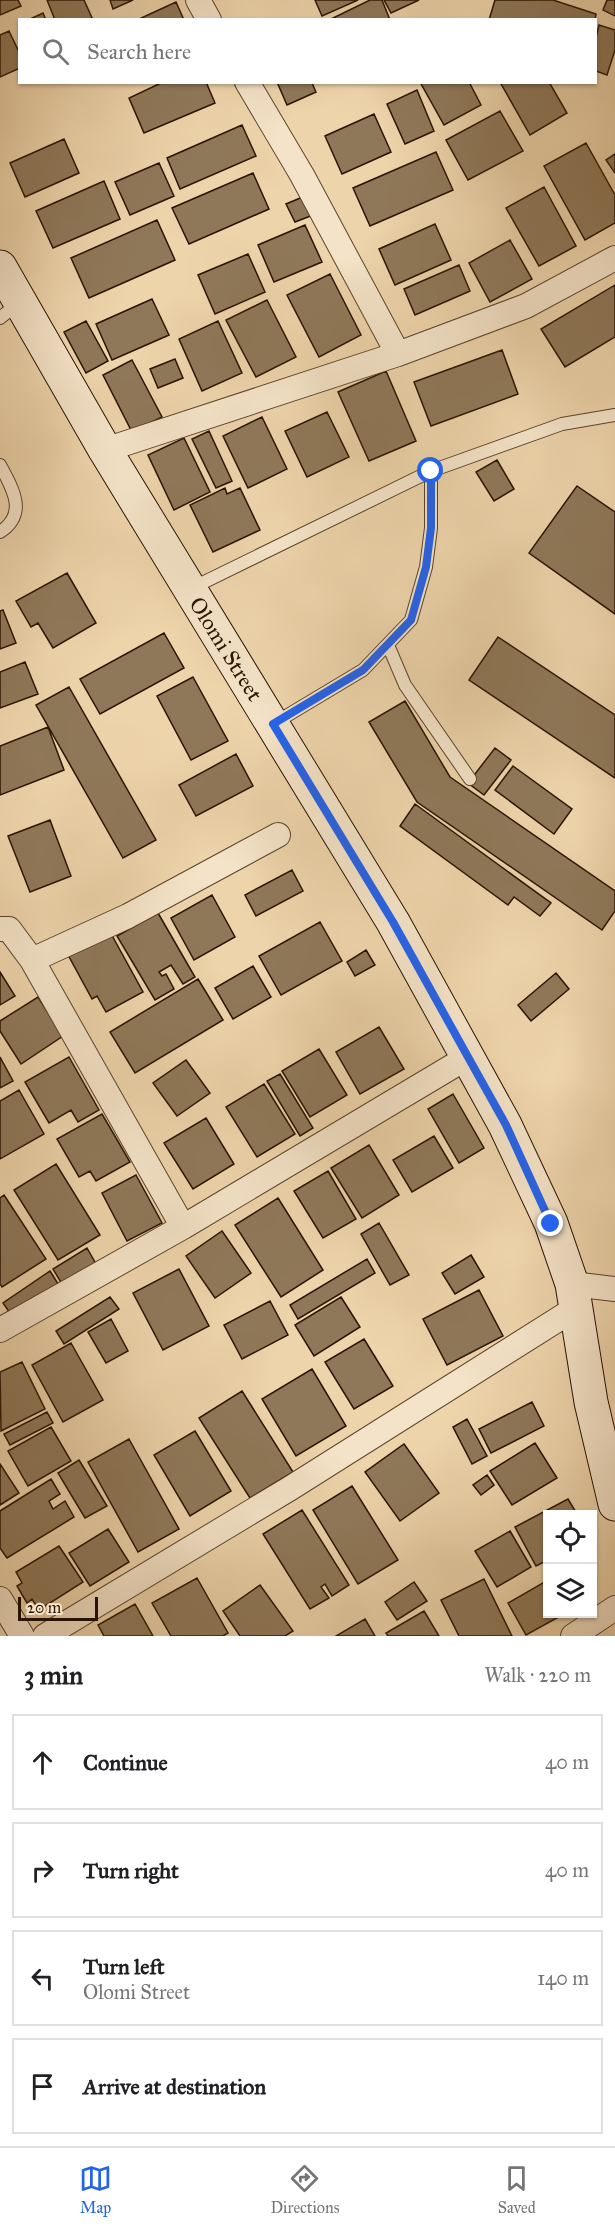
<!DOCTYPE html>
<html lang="en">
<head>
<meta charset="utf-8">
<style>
  :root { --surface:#fff; --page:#f2f2f2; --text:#202124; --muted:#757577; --line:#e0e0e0; --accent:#2563eb }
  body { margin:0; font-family:"IM FELL Great Primer",serif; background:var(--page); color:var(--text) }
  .controls { position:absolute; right:18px; bottom:18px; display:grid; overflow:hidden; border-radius:0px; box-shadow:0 2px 4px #0004 }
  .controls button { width:54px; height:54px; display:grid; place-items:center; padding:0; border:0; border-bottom:2px solid var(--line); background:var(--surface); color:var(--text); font:30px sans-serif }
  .scale { position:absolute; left:18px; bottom:15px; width:80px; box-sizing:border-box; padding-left:6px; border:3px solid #291400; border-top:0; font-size:16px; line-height:21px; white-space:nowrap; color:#291400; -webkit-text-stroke:4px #f4e3c8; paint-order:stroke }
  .stop { position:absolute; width:18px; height:18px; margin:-14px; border:4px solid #2563eb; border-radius:50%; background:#fff }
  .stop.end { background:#2563eb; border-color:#fff; box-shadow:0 2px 6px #0008 }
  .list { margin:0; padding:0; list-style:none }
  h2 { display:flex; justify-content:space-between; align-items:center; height:78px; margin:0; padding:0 24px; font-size:26px }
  h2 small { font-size:20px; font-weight:400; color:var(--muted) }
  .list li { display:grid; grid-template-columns:39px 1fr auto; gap:18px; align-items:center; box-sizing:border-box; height:96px; margin:0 12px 12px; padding:0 12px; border:2px solid var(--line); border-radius:0px }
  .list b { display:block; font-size:22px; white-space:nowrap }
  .list p { margin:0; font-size:20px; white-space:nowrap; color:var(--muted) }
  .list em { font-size:20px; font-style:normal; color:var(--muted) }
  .icon { flex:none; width:33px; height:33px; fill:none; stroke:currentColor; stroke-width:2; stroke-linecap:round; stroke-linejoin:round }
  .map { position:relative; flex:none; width:615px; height:1636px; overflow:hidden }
  .search { position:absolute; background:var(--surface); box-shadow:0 2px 4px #0004; left:18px; right:18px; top:18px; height:66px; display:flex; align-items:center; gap:15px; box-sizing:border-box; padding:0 21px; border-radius:0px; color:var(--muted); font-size:22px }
  .sheet { height:510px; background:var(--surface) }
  nav { display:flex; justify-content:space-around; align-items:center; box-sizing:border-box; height:84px; border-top:2px solid var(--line); background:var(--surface); font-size:16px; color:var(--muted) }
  nav a { display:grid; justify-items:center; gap:3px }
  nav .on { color:var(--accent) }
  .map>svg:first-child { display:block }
  .building { fill:#8f7859; stroke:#291400; stroke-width:1.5 }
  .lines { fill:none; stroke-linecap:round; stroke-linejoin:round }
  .lane-casing { stroke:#5a442b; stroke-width:14 }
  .street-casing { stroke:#5a442b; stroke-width:26 }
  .secondary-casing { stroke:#291400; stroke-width:35 }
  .lane { stroke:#f4e3c8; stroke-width:12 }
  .street { stroke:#f4e3c8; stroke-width:24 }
  .secondary { stroke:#f4e3c8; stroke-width:33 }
  .route { stroke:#2563eb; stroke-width:8 }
  .labels { text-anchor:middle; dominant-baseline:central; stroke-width:5; stroke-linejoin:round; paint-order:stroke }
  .street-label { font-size:22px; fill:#291400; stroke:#f4e3c8 }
</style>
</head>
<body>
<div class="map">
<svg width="615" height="1636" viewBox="0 0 615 1636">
  <rect width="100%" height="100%" fill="#eed4ab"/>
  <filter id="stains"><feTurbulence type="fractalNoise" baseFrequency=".00333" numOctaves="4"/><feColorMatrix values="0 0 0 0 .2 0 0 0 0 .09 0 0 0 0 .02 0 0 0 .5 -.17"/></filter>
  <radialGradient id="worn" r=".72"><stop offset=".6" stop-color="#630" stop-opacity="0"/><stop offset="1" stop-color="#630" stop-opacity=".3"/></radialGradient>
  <path class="building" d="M0,0H18L21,6L0,15Z
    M47,0H84L93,20H55Z
    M110,0H133L113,9Z
    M315,0H358L322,16Z
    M370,0H382L390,20H329Z
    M384,0H419L391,13Z
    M495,0H553L596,14L595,20H489Z
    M607,0H615V16L603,10Z
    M176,2L184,20H137Z
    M43,13L46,20H28Z
    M599,25L615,30V50L607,75L596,71V37Z
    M9,31L20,54V68L0,77V35Z
    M163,82H206L215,103L144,133L129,98Z
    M277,82H314L312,83L316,92L287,105Z
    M420,82H469L481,105L444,125Z
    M500,82H549L567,113L530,135Z
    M417,90L434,131L405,144L387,104Z
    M500,111L523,151L468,180L446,140Z
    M374,114L391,152L342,174L325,136Z
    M242,125L256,156L180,189L167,158Z
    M64,139L79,173L25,197L10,163Z
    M586,143L615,195V223L585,240L544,166Z
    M436,152L453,190L370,226L353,188Z
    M615,154V173L606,160Z
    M159,163L174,196L130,215L115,182Z
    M253,173L269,209L189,244L172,208Z
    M104,181L120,219L53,248L36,211Z
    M544,187L576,246L539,266L506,208Z
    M305,196L313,215L295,222L286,204Z
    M157,220L175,260L89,298L71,258Z
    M435,224L451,260L395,285L379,249Z
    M305,225L322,262L274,282L258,245Z
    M510,240L532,279L490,302L469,263Z
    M248,254L265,292L215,314L198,275Z
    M459,265L470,291L415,315L404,289Z
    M330,274L361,335L319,357L287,295Z
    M615,285V337L565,367L541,329Z
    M152,299L169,335L112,360L96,324Z
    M267,300L296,357L256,377L226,320Z
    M86,321L108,361L86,373L64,332Z
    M218,321L242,373L202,391L179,339Z
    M502,350L518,394L431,426L414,382Z
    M175,359L183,378L158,388L150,369Z
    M132,360L162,417L132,432L103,375Z
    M386,371L416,441L369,461L338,392Z
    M327,412L349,457L307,477L285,431Z
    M262,417L287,469L248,488L223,436Z
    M209,431L232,481L216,488L192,439Z
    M184,438L210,492L174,510L148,455Z
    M497,460L514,489L494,501L476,472Z
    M577,486L615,512V614L529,553Z
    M225,488L227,494L240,488L260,530L213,552L190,505Z
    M67,573L96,623L53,648L38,623L31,627L16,601Z
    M3,610L16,643L0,649V611Z
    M164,633L184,668L100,714L80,679Z
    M498,637L615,715V778L469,680Z
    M25,662L38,694L0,708V672Z
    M193,677L228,741L191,760L157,696Z
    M69,687L156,840L123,858L36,705Z
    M405,701L450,777L615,891V911L602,930L417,802L369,722Z
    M48,727L64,770L0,795V746Z
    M495,748L511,760L484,795L468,783Z
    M236,754L253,786L196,816L179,785Z
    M513,766L572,809L554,834L495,790Z
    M415,804L551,903L540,916L514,897L508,905L400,826Z
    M50,820L71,876L30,892L8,836Z
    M292,870L303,891L256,916L245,895Z
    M212,895L235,937L194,960L171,918Z
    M158,913L195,977L183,984L171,965L159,972L162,976L166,974L174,989L155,1000L117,936Z
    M320,922L342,961L281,995L259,956Z
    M109,930L143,992L106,1012L97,996L92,999L67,953Z
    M366,950L375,965L355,976L347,962Z
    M253,966L271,997L233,1019L215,988Z
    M0,972L15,996L0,1005Z
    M556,973L569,989L531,1021L518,1005Z
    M198,979L223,1020L135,1073L110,1032Z
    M38,997L63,1036L21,1064L0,1031V1021Z
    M379,1027L404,1069L360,1094L336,1052Z
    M319,1049L347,1095L310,1117L282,1071Z
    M0,1057L13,1081L0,1088Z
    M69,1057L99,1110L78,1122L71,1110L49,1123L25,1082Z
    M186,1060L210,1093L177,1116L153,1083Z
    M280,1074L313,1128L300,1136L267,1081Z
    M264,1084L295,1134L257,1157L226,1107Z
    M19,1090L44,1134L0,1159V1101Z
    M453,1094L484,1148L459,1163L428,1109Z
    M102,1114L130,1162L96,1181L90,1171L79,1177L57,1139Z
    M206,1118L234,1164L193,1189L164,1143Z
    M434,1136L453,1168L412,1192L393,1160Z
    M369,1145L399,1195L362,1218L331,1168Z
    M56,1164L100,1235L58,1260L14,1190Z
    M328,1171L356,1219L323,1238L294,1191Z
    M136,1175L162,1223L127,1241L102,1193Z
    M4,1195L46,1259L2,1287L0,1284V1198Z
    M278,1198L323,1270L281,1297L235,1225Z
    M379,1223L409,1275L390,1285L361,1234Z
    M222,1231L251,1273L215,1298L186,1256Z
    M87,1248L96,1264L62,1284L53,1269Z
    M471,1255L484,1277L455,1294L442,1273Z
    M367,1259L375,1273L298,1319L290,1305Z
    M179,1269L209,1326L163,1350L133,1293Z
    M50,1271L60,1287L14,1319L3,1303Z
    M479,1290L503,1336L447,1365L423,1319Z
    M110,1297L119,1309L64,1344L56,1331Z
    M341,1297L360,1327L314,1356L295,1325Z
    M270,1301L288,1335L242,1359L224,1325Z
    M111,1319L128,1351L106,1363L88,1332Z
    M364,1339L393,1386L354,1409L325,1362Z
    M71,1343L103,1400L63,1422L32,1365Z
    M22,1362L45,1409L1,1431L0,1372Z
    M312,1369L346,1426L296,1456L262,1399Z
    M242,1391L293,1472L250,1498L199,1418Z
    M532,1402L544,1426L491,1453L479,1429Z
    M47,1412L53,1423L10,1445L4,1434Z
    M467,1419L487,1456L472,1464L453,1427Z
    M51,1427L71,1461L28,1486L8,1451Z
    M195,1431L231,1491L190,1516L154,1455Z
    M129,1439L179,1529L138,1552L88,1462Z
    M535,1443L557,1478L512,1505L490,1471Z
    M404,1444L439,1493L400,1521L365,1472Z
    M79,1460L107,1506L85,1518L58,1473Z
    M0,1464L19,1493L0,1505Z
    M487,1475L494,1485L481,1495L473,1485Z
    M51,1479L60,1494L49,1501L53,1509L65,1501L74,1517L7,1558L0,1548V1511Z
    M352,1486L398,1560L358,1584L313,1510Z
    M568,1499L577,1514H548V1560L536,1566L515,1527Z
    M302,1510L349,1585L332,1596L325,1584L321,1587L329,1598L310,1609L263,1534Z
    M108,1529L129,1562L90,1586L69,1553Z
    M510,1531L531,1567L497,1587L475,1551Z
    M59,1546L83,1582L39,1610L32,1599L27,1603L17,1586L22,1583L16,1572Z
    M197,1578L228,1633L223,1636H171L152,1603Z
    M484,1579L512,1636H459L441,1600Z
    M548,1580V1614H564L526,1635L508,1603Z
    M414,1582L427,1601L397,1620L385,1602Z
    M260,1585L293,1631L285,1636H240L223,1611Z
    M135,1604L153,1636H104L98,1625Z
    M424,1611L439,1636H388L386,1633Z
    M365,1619L375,1636H336Z"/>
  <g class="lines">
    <defs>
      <path id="lane" d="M0,318L20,302
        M0,465C13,489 28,514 0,532
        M190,589L431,471L562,424L615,415
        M388,645L405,685L470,779
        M273,724L363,670L411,620L426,567L431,528V471"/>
      <path id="street" d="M198,0L209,20
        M247,82L302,175L398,354
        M105,450L398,354L526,306L615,258
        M0,929H9L32,960L183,1227
        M32,960L128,916L278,835
        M572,1284L615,1289
        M0,1330L183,1227L468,1057
        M0,1599L22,1636
        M45,1636L289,1489L576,1308
        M573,1636L615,1608"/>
      <path id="secondary" d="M0,267L105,450L393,922L505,1125L551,1223L572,1284L591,1402L615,1504"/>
    </defs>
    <use href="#lane" class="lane-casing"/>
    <use href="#street" class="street-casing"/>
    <use href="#secondary" class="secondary-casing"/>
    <use href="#lane" class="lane"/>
    <use href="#street" class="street"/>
    <use href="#secondary" class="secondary"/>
  </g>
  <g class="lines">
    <path class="route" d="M431,471V528L426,567L411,620L363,670L273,724L393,922L468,1057L506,1125L551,1224"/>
  </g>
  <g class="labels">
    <g class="street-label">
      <text transform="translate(226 649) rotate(58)">Olomi Street</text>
    </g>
  </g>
  <rect width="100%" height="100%" filter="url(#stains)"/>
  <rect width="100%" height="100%" fill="url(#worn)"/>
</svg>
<div class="controls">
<button><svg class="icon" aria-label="locate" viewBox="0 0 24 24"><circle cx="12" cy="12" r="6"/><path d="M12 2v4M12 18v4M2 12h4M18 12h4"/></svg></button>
<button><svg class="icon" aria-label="layers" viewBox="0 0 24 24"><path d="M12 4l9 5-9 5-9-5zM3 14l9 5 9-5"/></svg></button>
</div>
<div class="scale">20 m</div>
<div class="stop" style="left:431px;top:471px"></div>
<div class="stop end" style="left:551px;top:1224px"></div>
<div class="search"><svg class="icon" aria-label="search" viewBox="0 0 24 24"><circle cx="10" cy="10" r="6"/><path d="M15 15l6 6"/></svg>Search here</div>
</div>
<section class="sheet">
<h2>3 min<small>Walk · 220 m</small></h2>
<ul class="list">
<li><svg class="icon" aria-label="ahead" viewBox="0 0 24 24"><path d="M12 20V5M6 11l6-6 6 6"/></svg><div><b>Continue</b></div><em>40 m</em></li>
<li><svg class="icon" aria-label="right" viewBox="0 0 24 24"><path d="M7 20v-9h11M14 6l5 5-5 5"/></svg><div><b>Turn right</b></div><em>40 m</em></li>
<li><svg class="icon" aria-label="left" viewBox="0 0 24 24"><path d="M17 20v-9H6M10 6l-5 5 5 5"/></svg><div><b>Turn left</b><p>Olomi Street</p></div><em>140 m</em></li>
<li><svg class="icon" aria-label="arrive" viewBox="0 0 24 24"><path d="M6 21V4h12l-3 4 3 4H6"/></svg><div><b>Arrive at destination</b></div></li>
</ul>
</section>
<nav>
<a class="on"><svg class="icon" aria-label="map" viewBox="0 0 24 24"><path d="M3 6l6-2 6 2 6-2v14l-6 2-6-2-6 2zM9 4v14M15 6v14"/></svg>Map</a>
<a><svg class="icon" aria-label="directions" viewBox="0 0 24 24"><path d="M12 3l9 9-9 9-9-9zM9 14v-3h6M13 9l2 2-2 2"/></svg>Directions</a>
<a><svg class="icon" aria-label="saved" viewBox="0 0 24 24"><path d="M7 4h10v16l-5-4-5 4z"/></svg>Saved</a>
</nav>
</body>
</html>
